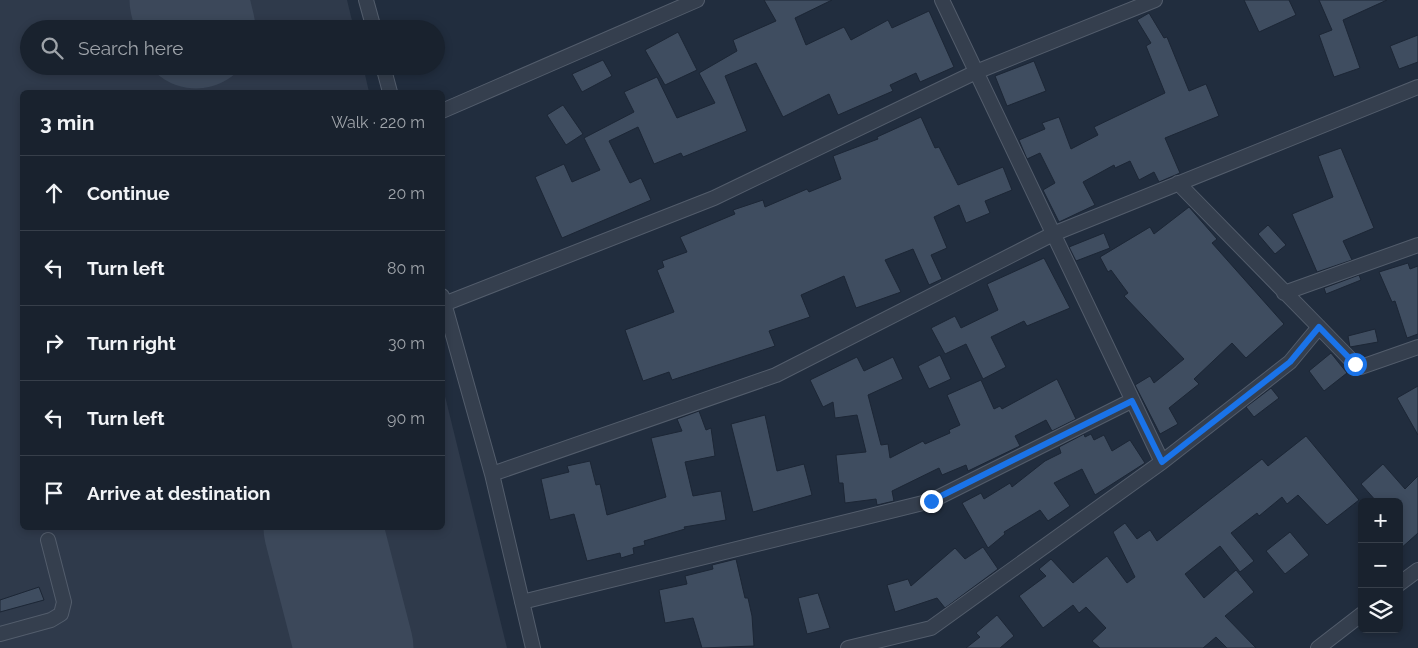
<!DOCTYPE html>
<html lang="en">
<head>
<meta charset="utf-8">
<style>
  :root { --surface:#19222e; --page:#262f3a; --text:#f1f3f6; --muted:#9fa4aa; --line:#373f4a }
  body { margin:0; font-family:Raleway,sans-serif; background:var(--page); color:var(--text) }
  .controls { position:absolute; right:15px; bottom:15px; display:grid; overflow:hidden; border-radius:8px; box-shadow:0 2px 8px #0003 }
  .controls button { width:45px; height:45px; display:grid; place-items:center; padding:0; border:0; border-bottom:1px solid var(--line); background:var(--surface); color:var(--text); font:25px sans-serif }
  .stop { position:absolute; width:15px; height:15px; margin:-11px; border:4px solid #1a73e8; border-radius:50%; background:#fff }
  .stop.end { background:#1a73e8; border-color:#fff; box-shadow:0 1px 5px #0008 }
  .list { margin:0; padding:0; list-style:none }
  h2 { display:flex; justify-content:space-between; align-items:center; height:65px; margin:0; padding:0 20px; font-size:21px }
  h2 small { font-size:16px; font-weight:400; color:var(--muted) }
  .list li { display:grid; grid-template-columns:32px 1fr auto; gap:15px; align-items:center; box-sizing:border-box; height:75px; padding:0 20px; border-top:1px solid var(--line) }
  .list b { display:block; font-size:19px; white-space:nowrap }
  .list em { font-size:16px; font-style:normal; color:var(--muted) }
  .icon { flex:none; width:28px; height:28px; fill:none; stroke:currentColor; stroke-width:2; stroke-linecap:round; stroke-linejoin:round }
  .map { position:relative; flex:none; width:1418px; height:648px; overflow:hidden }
  .search { position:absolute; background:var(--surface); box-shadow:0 2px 8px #0003; left:20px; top:20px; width:425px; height:55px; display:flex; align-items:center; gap:12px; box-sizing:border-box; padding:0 18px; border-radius:28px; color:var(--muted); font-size:19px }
  .panel { position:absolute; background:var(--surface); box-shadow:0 2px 8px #0003; left:20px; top:90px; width:425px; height:440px; border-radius:8px }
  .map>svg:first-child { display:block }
  .airport { fill:#2f3a4b }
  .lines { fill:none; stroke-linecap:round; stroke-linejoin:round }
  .runway { stroke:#3c485a; stroke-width:119 }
  .building { fill:#3f4d60; stroke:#1c2635 }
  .street-casing { stroke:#535d6c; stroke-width:16 }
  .street { stroke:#353f4e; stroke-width:14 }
  .route { stroke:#1a73e8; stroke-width:6 }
</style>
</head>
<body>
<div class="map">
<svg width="1418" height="648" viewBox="0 0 1418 648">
  <rect width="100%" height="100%" fill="#212d3e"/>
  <path class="airport" d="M0,0H347L354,29H29V66H363L369,92H22V528H442L443,388L507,648H0Z"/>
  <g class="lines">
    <path class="runway" d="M189,0L196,29
      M323,528L354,648"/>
  </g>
  <path class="building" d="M764,0H832L795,18L806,45L844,27L851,40L888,20L892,28L929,11L954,67L920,82L916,73L890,85L893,91L838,115L829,94L783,117L756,63L725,76L747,131L683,157L681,153L654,164L638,127L609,141L630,183L641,178L651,200L562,238L535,177L564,164L572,182L600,170L584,138L634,112L624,92L657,77L677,118L715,103L699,73L737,51L733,40L776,21Z
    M1244,0H1289L1296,15L1259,32Z
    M1319,0H1387L1343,20L1360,68L1334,77L1319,35L1332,30Z
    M1149,13L1164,38L1167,37L1189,91L1206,84L1219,116L1165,138L1180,173L1159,182L1154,172L1139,180L1130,161L1115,168L1114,165L1083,182L1095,205L1059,222L1043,190L1055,183L1040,153L1027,159L1019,140L1045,129L1042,123L1059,117L1071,149L1098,135L1094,127L1165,93L1146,46L1151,43L1137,20Z
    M678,32L697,70L665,85L645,50Z
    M1418,35V62L1399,69L1390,46Z
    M603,60L612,76L582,92L572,74Z
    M1034,61L1046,91L1007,106L995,76Z
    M563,105L583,134L566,145L547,115Z
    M921,117L935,148L939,147L958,185L1003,167L1012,190L985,201L990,213L966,223L959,205L934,217L947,248L931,255L942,279L929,285L913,249L885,260L901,292L856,308L844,276L801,295L810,317L769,331L775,346L672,380L669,372L643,381L625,330L674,312L657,270L664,267L662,261L687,252L680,237L735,214L733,210L763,200L765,207L807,189L809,192L841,179L833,156L878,139L877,137Z
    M1341,148L1374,228L1343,241L1352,260L1317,272L1292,214L1333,197L1318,156Z
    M1189,207L1217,239L1212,243L1284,324L1246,358L1232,343L1194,379L1199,384L1169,408L1178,424L1160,434L1135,385L1150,376L1154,383L1184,359L1124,296L1128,293L1111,270L1108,272L1100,257L1150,227L1154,234Z
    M1268,225L1286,245L1275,254L1258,234Z
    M1104,233L1110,248L1076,261L1069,247Z
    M1044,258L1070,308L1027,326L1024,321L991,337L1006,367L983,379L966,344L945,354L931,328L955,316L961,328L998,310L987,284Z
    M1408,263L1410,269L1418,266V334L1407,338L1395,301L1392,302L1379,272Z
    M1359,275L1361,280L1326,294L1324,288Z
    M1375,329L1378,342L1350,347L1348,336Z
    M1331,353L1347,373L1324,391L1309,371Z
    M940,355L951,379L929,389L918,366Z
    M857,357L864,371L893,357L903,379L868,395L881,445L888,444L890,458L923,441L925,444L950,433L949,430L960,425L947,395L981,380L994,409L1000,406L1002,409L1057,379L1076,419L1052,431L1046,420L1015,436L1020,446L968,471L966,465L942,475L939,468L892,491L894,501L877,505L876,499L845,503L843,483H839L836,455L866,452L857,415L835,418L833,402L823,407L810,380Z
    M1418,386V435L1397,398Z
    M1271,388L1279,398L1254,417L1246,407Z
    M699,411L706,430L711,428L715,456L685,462L693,496L721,491L726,520L684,527L685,529L644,541L645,545L633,548L634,554L621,558L620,553L587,561L574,514L550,520L541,479L569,472L567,466L590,461L596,485L600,484L607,515L666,497L651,438L682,431L677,419Z
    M765,415L777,471L804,464L812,495L753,512L731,424Z
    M1084,434L1085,437L1091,434L1094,440L1104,435L1112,451L1130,440L1145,463L1095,495L1082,469L1054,483L1070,506L1048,521L1040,510L1004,532L1005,534L988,548L962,503L981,493L984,499L1010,483L1012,487L1045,461L1061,453L1059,447Z
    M1306,436L1359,500L1327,525L1298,495L1287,504L1282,497L1259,516L1257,513L1231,533L1254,561L1240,572L1220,546L1185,574L1204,598L1236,570L1254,592L1225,616L1256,648H1227L1216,637L1203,648H1100L1092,641L1106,628L1086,607L1079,613L1073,605L1043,628L1019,596L1046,576L1039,569L1051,559L1073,583L1107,556L1127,583L1135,577L1113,532L1125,523L1137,539L1150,530L1157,541L1262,459L1268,466Z
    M1383,464L1405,489L1418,476V533L1399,550V502H1377L1361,484Z
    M1290,532L1309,555L1285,574L1266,551Z
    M983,547L998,569L945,608L937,598L895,612L887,585L908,579L911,586L955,548L965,559Z
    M736,559L745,598H748L752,616L754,646L702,648L693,618L665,623L659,590L687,584L685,576L713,569L712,565Z
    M39,587L44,600L0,612V600Z
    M818,593L830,628L807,634L798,598Z
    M997,615L1014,636L1000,648H966L980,637L976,633Z"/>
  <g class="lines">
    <defs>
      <path id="street" d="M366,0L374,29
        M942,0L1162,462
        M383,66L390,92
        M442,111L697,0
        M1178,183L1319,327
        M1284,293L1418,245
        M442,296L492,474L533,648
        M444,304L714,198L976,72L1155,0
        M492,474L776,375L1053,234L1418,87
        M1399,584L1418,570
        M522,602L931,501L1131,401
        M0,634L51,620L61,614L64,602L48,540
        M848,648L931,628L1162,462L1290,362L1319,327L1355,364L1361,367L1418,347
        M1318,648L1362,614"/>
    </defs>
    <use href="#street" class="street-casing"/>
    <use href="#street" class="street"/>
  </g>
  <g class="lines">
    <path class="route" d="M931,501L1132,401L1162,462L1290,362L1319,327L1355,364"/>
  </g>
</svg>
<div class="controls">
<button>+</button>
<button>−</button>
<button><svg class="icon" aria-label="layers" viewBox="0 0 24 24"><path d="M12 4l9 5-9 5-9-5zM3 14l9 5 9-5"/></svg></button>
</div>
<div class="stop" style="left:1355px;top:364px"></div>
<div class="stop end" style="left:931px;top:501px"></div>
<div class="search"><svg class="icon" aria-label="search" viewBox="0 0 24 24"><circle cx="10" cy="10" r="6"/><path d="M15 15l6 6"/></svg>Search here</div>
<section class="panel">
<h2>3 min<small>Walk · 220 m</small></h2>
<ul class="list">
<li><svg class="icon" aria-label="ahead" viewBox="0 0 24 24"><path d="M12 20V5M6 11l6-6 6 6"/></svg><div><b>Continue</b></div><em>20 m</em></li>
<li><svg class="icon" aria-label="left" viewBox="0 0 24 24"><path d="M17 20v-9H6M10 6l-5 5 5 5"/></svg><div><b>Turn left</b></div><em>80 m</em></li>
<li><svg class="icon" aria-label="right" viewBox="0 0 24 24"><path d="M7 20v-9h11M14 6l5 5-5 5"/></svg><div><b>Turn right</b></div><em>30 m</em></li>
<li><svg class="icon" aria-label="left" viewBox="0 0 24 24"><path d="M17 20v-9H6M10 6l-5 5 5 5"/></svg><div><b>Turn left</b></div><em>90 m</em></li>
<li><svg class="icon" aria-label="arrive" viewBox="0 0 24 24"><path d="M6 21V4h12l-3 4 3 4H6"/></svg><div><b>Arrive at destination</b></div></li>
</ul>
</section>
</div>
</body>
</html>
